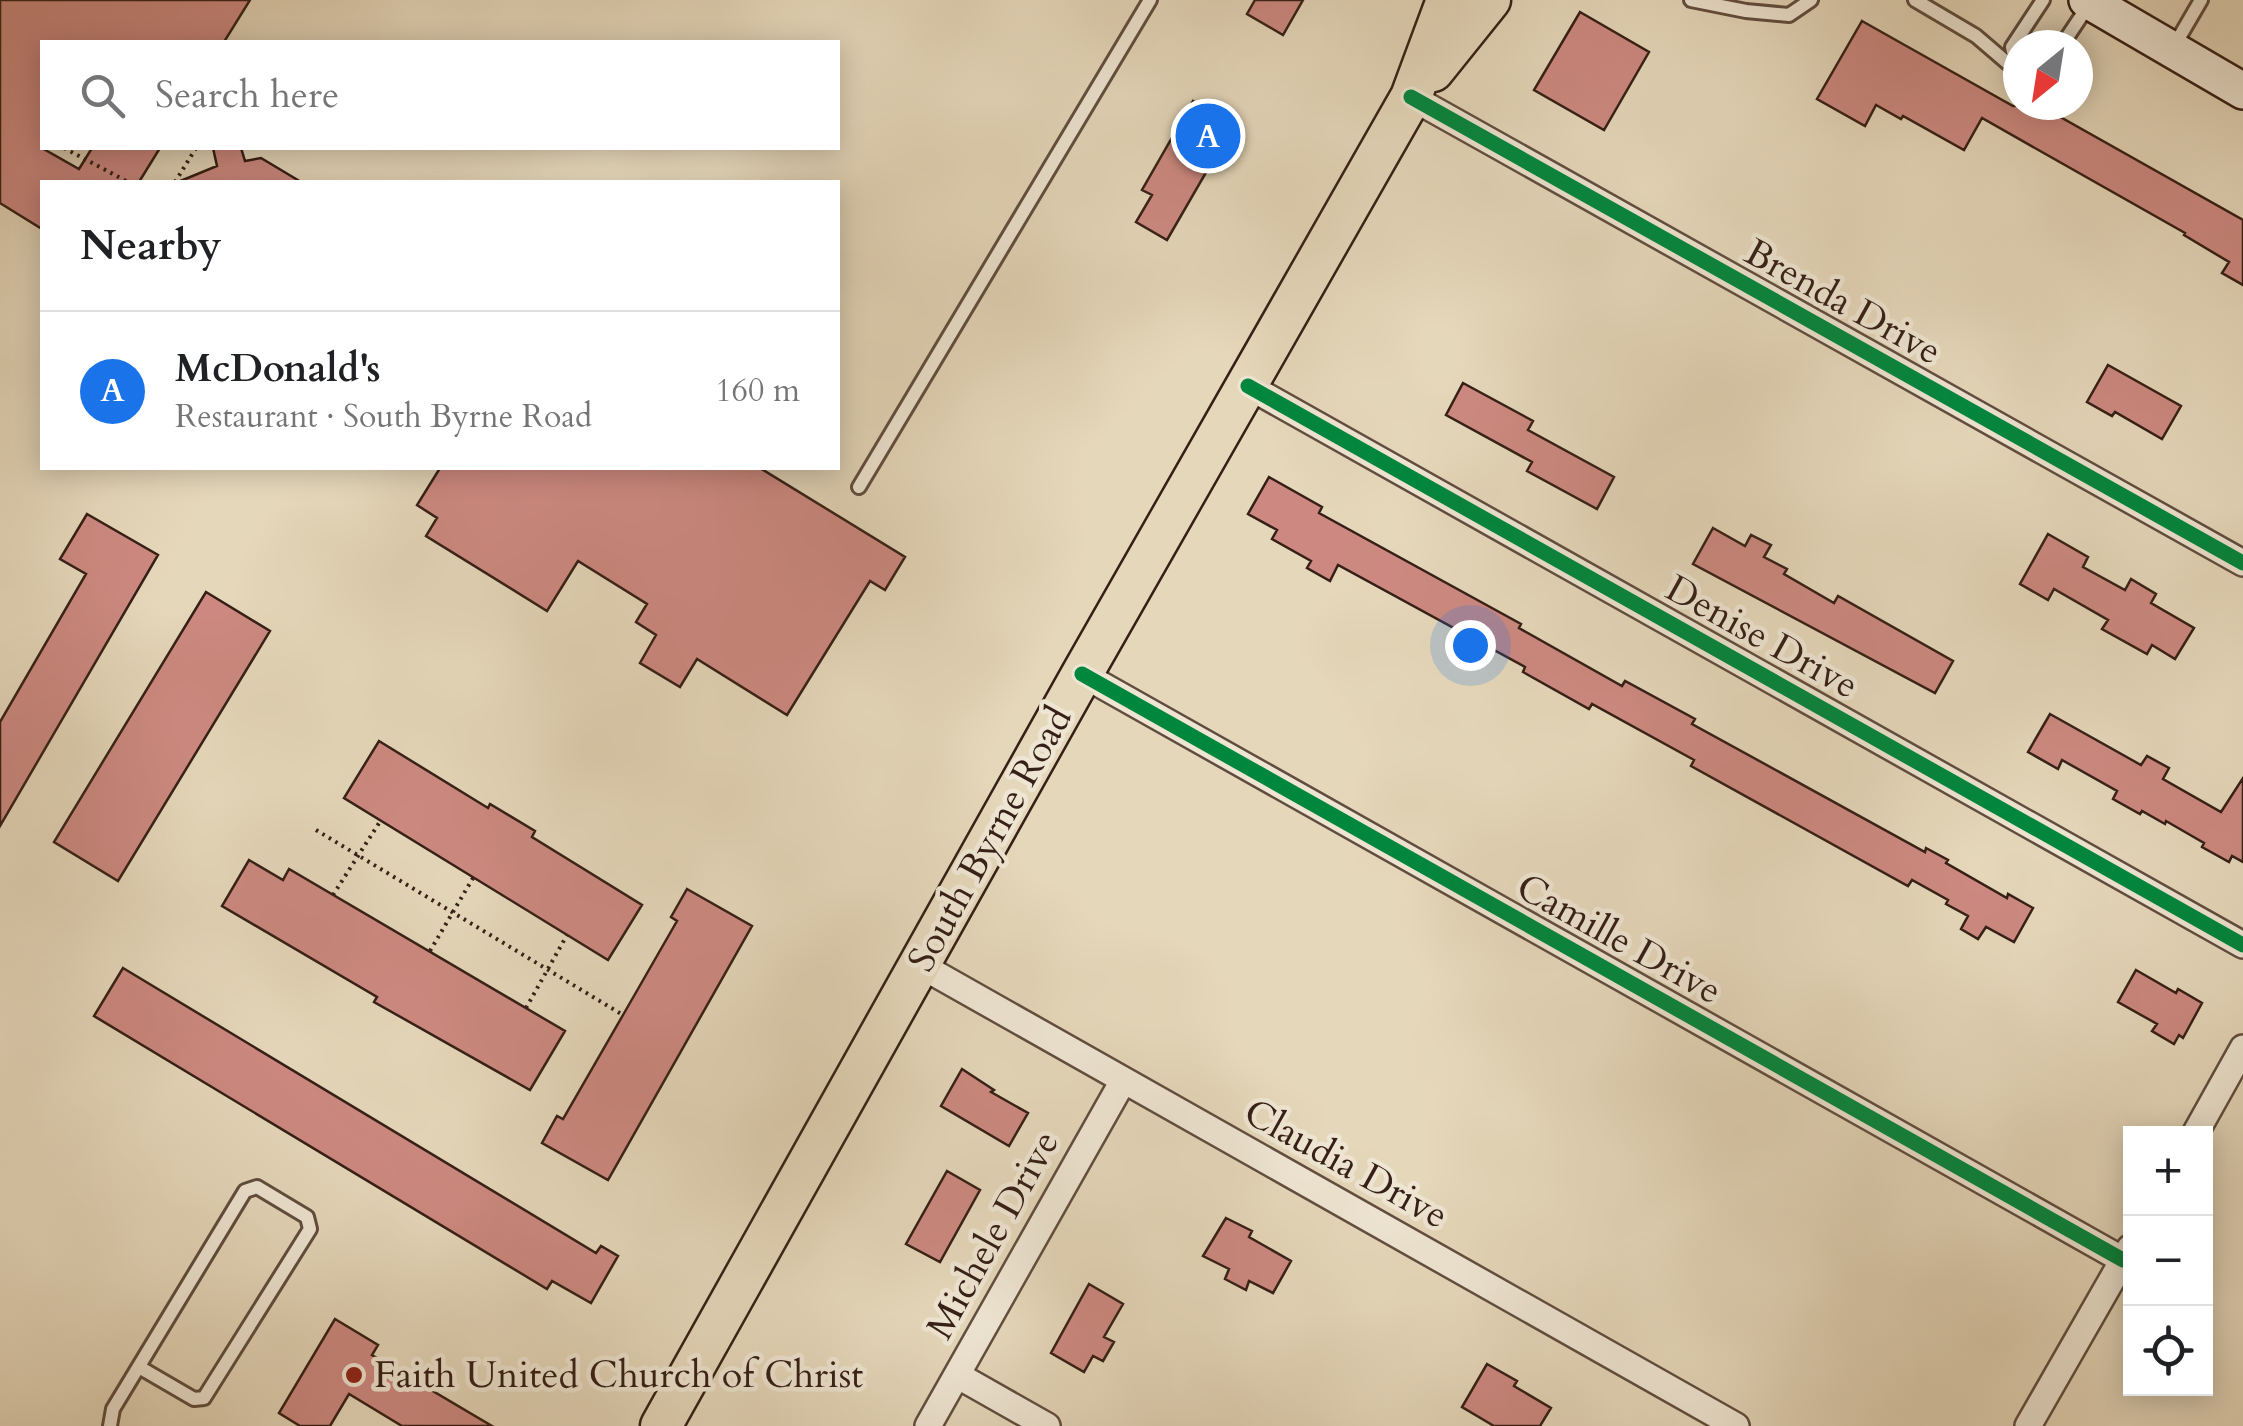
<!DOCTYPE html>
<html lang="en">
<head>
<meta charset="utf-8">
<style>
  :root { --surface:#fff; --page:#f2f2f2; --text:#202124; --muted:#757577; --line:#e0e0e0; --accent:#1a73e8 }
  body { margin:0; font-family:Cardo,serif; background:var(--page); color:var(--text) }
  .controls { position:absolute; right:30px; bottom:30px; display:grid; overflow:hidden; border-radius:0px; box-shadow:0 5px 25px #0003 }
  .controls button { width:90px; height:90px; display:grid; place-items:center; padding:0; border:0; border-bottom:2px solid var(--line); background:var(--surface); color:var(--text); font:50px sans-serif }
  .compass { position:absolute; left:2003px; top:30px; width:90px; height:90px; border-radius:50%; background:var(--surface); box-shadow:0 5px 25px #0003; rotate:210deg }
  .you { position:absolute; left:1470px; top:645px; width:35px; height:35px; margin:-25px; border:8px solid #fff; border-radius:50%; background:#1a73e8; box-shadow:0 0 0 15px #1a73e833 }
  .badge { display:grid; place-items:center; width:65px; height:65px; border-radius:50%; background:var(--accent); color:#fff; font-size:32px; font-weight:700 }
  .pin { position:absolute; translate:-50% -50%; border:5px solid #fff; box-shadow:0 2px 10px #0006 }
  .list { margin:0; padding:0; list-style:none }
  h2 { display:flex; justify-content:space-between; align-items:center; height:130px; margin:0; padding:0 40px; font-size:42px }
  h2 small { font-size:32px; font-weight:400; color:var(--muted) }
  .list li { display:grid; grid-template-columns:65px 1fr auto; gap:30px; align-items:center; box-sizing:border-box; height:160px; padding:0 40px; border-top:2px solid var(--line) }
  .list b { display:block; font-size:38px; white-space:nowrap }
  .list p { margin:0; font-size:32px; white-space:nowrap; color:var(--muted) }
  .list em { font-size:32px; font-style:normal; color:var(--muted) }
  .icon { flex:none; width:55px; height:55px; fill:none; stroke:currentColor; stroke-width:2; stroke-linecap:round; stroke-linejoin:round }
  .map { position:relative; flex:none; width:2243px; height:1426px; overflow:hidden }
  .search { position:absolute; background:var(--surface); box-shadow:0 5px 25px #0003; left:40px; top:40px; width:800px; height:110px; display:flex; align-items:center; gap:25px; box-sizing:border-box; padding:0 35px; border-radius:0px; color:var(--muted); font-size:38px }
  .panel { position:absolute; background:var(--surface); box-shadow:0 5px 25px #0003; left:40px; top:180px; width:800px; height:290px; border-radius:0px }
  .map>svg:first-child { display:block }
  .building { fill:#cd8981; stroke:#351f16; stroke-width:2.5 }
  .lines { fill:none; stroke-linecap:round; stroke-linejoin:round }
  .service-casing { stroke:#614d3f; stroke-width:18 }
  .minor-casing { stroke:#614d3f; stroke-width:30 }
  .secondary-casing { stroke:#351f16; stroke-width:40 }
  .primary-casing { stroke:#351f16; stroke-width:45 }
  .path { stroke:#351f16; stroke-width:4; stroke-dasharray:2.5 5; stroke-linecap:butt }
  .service { stroke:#eee5d2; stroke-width:12 }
  .minor { stroke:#eee5d2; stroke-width:25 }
  .secondary { stroke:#eee5d2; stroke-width:35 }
  .primary { stroke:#e5d7ba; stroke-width:40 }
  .cycleway-casing { stroke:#eee5d2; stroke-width:21 }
  .cycleway { stroke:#00873e; stroke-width:15 }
  .poi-dot { fill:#8f2418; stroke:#eee5d2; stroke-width:4 }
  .labels { text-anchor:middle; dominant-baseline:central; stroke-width:9; stroke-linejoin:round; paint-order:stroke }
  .street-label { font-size:38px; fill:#351f16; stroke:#eee5d2 }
  .poi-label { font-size:38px; fill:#351f16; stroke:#eee5d2; text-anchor:start }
</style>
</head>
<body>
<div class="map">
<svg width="2243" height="1426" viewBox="0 0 2243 1426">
  <rect width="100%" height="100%" fill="#e5d7ba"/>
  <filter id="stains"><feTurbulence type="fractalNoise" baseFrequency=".002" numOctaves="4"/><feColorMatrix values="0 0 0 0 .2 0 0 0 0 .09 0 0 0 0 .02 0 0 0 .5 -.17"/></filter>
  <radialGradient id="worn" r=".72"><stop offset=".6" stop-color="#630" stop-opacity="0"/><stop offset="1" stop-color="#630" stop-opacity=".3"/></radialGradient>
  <path class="building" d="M0,0H250L224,42H42V148L79,169L92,148H160L139,182H42V229L0,203Z
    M1255,0H1303L1283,35L1247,14Z
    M1580,12L1649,52L1604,130L1534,90Z
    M1862,21L2013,106L2039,105L2243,220V285L2222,273L2229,262L2184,235L2185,233L1982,118L1964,150L1903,116L1901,119L1876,105L1865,126L1817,99Z
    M1193,101L1234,124L1167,240L1136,222L1152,195L1142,190Z
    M213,148H241L245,161L261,158L301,182H178L217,166Z
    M2108,365L2181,406L2162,439L2115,412L2112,416L2087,402Z
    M1463,383L1533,421L1528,430L1614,477L1597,509L1527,471L1532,462L1446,415Z
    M440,468H760L905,557L885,590L870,581L787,715L697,659L680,687L640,663L656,635L636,622L647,604L578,561L547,611L426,536L437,518L417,505Z
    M1269,477L1322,507L1319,513L1521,624L1519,628L1622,686L1625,681L1695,719L1692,724L1925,852L1926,848L1948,860L1946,863L2007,898L2008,894L2033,908L2014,942L1986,927L1978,939L1961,929L1968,916L1946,904L1948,900L1912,880L1908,886L1691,766L1694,760L1592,704L1589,709L1523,672L1525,667L1338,565L1330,581L1307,568L1311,561L1272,539L1277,530L1248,514Z
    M87,514L158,555L0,826V722L86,574L60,559Z
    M1713,528L1745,546L1751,535L1771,545L1764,557L1787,569L1784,574L1834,603L1838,596L1953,661L1935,693L1693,564Z
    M2048,534L2088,557L2083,567L2125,590L2131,579L2156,594L2151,603L2194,628L2175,659L2152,645L2147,654L2102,629L2108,620L2054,589L2048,600L2020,584Z
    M206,592L270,631L118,881L54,842Z
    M2050,714L2141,765L2147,756L2169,768L2163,779L2221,812L2243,778V862L2232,856L2229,862L2202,847L2204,843L2166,821L2165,824L2142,811L2140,814L2113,799L2117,791L2062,760L2058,769L2028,752Z
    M379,741L488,808L490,804L535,831L532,837L642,905L608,960L344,798Z
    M249,860L283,880L289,869L565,1031L530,1090L374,1002L377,997L222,906Z
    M687,889L752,926L608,1180L542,1143L557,1116L563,1119L623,1015L677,921L671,917Z
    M123,968L596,1253L601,1246L618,1256L591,1303L552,1281L547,1289L94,1016Z
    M2136,970L2176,993L2178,989L2202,1003L2183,1038L2179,1035L2174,1044L2152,1031L2157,1024L2118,1002Z
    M962,1069L994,1090L991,1092L1028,1113L1009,1146L941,1106Z
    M947,1171L980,1190L940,1262L906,1244Z
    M1226,1218L1252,1231L1249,1237L1291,1261L1273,1293L1249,1281L1246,1290L1225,1279L1229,1269L1203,1256Z
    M1089,1284L1123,1304L1104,1337L1114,1342L1103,1361L1093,1356L1084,1372L1051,1353Z
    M335,1319L378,1345L372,1355L492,1426H402L349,1394L330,1426H300L279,1413Z
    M1487,1364L1517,1381L1514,1386L1551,1408L1540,1426H1494L1462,1407Z"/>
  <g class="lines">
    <defs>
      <path id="service" d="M1691,0L1746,11L1789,15L1811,0
        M1915,0L1976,36L2018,72
        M2062,45L2088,6
        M2173,48L2201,0
        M2017,70L2012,47L2043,0
        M859,487L1150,0
        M110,1426L113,1409L245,1191L257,1187L307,1217L310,1229L204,1398L194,1399L139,1367"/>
      <path id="minor" d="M1411,97L2243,563
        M1248,386L2243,945
        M1082,674L2123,1260
        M920,965L1736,1426
        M2195,1134L2243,1048
        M957,1375L1047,1426
        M928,1426L1123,1081
        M2028,1426L2130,1248"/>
      <path id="secondary" d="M2087,0L2243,91"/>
      <path id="primary" d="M1433,71L1490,0
        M661,1426L1082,674L1411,97L1447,0"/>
    </defs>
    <use href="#service" class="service-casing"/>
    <use href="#minor" class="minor-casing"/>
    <use href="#secondary" class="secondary-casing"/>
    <use href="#primary" class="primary-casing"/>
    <path class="path" d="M64,148L128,182
      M175,182L196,148
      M316,830L623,1015
      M333,895L381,820
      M430,951L473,878
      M526,1008L567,935"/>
    <use href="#service" class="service"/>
    <use href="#minor" class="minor"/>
    <use href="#secondary" class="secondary"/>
    <use href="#primary" class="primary"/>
    <defs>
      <path id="cycleway" d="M1411,97L2243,563
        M1248,386L2243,945
        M1082,674L2123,1260"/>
    </defs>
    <use href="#cycleway" class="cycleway-casing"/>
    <use href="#cycleway" class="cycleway"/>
  </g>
  <circle class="poi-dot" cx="354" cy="1375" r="10"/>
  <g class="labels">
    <g class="street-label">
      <text transform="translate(1843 302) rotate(29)">Brenda Drive</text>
      <text transform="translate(1762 637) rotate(29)">Denise Drive</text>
      <text transform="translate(990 839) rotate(-61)">South Byrne Road</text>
      <text transform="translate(1619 939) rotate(29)">Camille Drive</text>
      <text transform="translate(1346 1164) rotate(29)">Claudia Drive</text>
      <text transform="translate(993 1235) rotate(-61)">Michele Drive</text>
    </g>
    <g class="poi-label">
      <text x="374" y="1375">Faith United Church of Christ</text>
    </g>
  </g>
  <rect width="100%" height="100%" filter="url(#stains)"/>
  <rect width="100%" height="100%" fill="url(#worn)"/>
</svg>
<div class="controls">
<button>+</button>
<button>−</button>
<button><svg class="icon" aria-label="locate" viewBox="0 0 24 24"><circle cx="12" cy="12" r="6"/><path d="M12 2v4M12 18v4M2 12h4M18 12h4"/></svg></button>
</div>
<svg class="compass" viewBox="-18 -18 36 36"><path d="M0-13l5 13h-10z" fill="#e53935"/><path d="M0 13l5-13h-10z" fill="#757577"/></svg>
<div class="you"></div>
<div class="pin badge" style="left:1208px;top:136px">A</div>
<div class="search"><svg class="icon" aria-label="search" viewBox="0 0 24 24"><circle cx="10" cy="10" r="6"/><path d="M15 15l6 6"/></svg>Search here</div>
<section class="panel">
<h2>Nearby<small></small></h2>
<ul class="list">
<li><span class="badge">A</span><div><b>McDonald's</b><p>Restaurant · South Byrne Road</p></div><em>160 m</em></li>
</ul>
</section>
</div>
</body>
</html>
